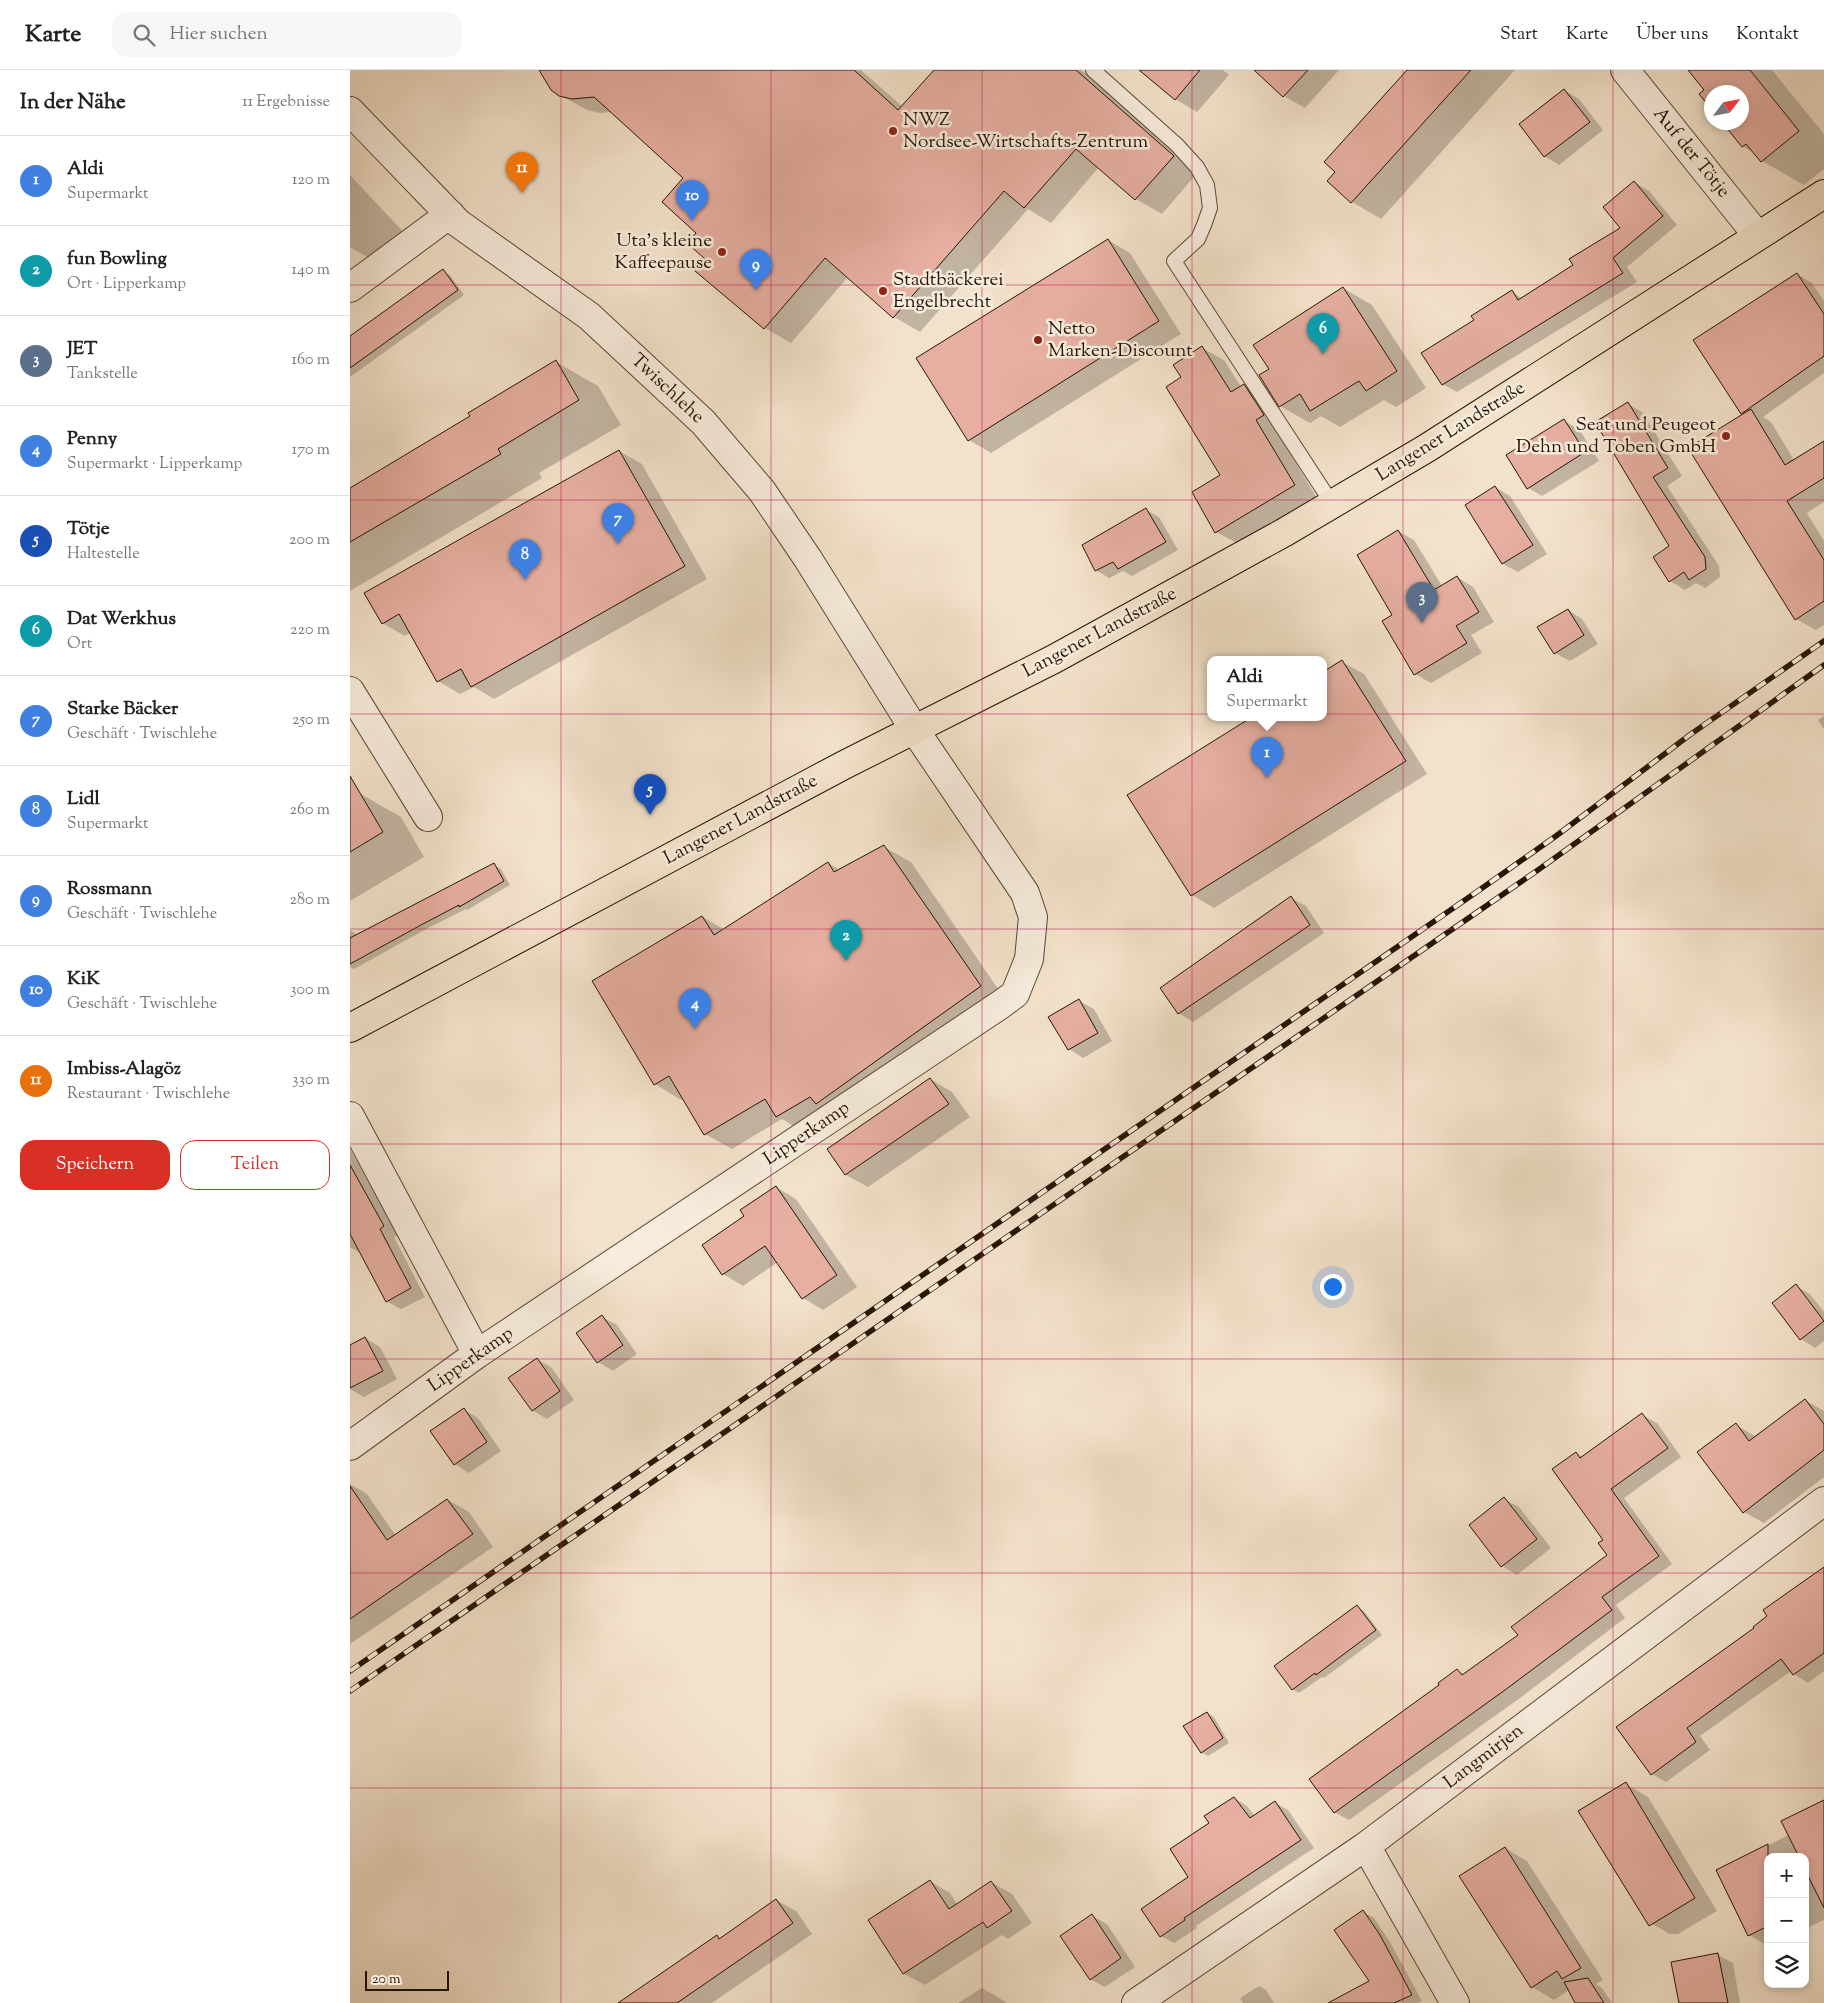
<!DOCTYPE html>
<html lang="de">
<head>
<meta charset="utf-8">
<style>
  :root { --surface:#fff; --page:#f6f6f6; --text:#222; --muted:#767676; --line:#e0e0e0; --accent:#d93025 }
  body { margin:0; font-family:"Sorts Mill Goudy",serif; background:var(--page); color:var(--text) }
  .controls { position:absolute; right:15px; bottom:15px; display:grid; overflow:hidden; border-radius:10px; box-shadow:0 2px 8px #0003 }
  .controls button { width:45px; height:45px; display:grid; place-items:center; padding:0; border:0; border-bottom:1px solid var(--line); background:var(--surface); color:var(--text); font:25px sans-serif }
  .compass { position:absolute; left:1354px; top:15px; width:45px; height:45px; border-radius:50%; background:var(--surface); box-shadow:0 2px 8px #0003; rotate:58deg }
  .scale { position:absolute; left:15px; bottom:12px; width:84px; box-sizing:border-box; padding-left:5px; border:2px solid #261501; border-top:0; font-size:14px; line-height:18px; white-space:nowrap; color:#261501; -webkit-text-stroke:4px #f7ecdd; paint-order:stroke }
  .you { position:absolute; left:982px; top:1216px; width:18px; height:18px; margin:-12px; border:4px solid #fff; border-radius:50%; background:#1a73e8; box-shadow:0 0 0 8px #1a73e833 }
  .badge { display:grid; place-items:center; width:32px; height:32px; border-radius:50%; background:var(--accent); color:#fff; font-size:16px; font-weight:700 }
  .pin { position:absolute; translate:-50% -41px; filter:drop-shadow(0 1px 2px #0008) }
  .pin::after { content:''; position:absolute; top:26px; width:18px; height:15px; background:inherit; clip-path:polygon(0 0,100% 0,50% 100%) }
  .popup { position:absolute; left:857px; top:586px; width:120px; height:65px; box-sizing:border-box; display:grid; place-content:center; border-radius:10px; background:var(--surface); filter:drop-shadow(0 1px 4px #0005); font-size:16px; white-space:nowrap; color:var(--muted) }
  .popup b { font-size:19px; color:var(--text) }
  .popup::after { content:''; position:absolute; left:50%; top:100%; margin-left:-10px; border:10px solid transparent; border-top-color:var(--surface) }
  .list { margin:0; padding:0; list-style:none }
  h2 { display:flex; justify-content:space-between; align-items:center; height:65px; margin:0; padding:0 20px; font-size:21px }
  h2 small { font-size:16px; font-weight:400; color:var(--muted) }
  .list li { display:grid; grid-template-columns:32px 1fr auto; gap:15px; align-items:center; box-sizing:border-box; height:90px; padding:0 20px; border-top:1px solid var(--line) }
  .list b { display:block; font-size:19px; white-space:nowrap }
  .list p { margin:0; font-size:16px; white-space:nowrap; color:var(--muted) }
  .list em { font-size:16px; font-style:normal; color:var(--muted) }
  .actions { display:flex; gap:10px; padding:15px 20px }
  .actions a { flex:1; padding:11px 0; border:1px solid var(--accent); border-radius:15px; text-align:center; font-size:18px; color:var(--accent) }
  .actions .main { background:var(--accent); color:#fff }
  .icon { flex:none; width:28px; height:28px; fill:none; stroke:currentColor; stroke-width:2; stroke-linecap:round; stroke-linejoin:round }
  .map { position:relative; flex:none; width:1474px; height:1933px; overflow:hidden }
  header { display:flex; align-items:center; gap:30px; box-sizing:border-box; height:70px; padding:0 25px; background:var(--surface); border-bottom:1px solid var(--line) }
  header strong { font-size:24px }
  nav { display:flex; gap:28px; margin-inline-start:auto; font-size:18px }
  .search { width:350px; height:45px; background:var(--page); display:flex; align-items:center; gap:12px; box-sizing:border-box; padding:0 18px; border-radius:15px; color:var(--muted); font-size:19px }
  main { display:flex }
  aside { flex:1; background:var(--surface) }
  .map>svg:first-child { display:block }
  .shadow { fill:#0003 }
  .building { fill:#e6afa2; stroke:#261501 }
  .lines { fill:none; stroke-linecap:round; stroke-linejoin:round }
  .lane-casing { stroke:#594834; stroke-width:16 }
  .street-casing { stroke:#594834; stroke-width:30 }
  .primary-casing { stroke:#261501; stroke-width:30 }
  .lane { stroke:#f7ecdd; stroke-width:14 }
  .street { stroke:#f7ecdd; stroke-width:28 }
  .primary { stroke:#f3e2cb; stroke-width:28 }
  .rail-casing { stroke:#261501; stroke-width:5.5 }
  .rail { stroke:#f7ecdd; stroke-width:4; stroke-dasharray:11; stroke-linecap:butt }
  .grid { fill:none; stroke:#c2185b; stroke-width:1; stroke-opacity:0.55 }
  .poi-dot { fill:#8f2418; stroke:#f7ecdd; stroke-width:2 }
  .labels { text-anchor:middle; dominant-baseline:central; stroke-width:5; stroke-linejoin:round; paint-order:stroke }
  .poi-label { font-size:19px; fill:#261501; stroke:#f7ecdd; text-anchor:start }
  .street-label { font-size:19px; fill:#261501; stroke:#f7ecdd }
</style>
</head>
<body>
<header>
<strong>Karte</strong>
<div class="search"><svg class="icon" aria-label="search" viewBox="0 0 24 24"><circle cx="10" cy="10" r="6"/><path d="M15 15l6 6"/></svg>Hier suchen</div>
<nav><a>Start</a><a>Karte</a><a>Über uns</a><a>Kontakt</a></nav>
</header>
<main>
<aside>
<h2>In der Nähe<small>11 Ergebnisse</small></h2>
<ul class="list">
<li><span class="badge" style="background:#3f7fe0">1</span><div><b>Aldi</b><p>Supermarkt</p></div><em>120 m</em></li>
<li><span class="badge" style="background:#0f9aa8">2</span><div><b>fun Bowling</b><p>Ort · Lipperkamp</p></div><em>140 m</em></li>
<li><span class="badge" style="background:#5c6f8a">3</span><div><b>JET</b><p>Tankstelle</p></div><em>160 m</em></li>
<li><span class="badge" style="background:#3f7fe0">4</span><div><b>Penny</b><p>Supermarkt · Lipperkamp</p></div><em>170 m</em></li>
<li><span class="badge" style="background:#1a4fb4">5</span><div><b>Tötje</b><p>Haltestelle</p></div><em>200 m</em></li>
<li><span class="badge" style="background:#0f9aa8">6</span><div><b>Dat Werkhus</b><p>Ort</p></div><em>220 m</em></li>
<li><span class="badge" style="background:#3f7fe0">7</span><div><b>Starke Bäcker</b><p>Geschäft · Twischlehe</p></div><em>250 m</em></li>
<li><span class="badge" style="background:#3f7fe0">8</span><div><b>Lidl</b><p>Supermarkt</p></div><em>260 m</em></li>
<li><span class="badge" style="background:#3f7fe0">9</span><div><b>Rossmann</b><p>Geschäft · Twischlehe</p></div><em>280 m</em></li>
<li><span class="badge" style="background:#3f7fe0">10</span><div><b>KiK</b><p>Geschäft · Twischlehe</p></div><em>300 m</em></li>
<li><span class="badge" style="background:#e8710a">11</span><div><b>Imbiss-Alagöz</b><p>Restaurant · Twischlehe</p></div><em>330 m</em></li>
</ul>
<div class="actions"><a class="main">Speichern</a><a>Teilen</a></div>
</aside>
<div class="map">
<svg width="1474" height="1933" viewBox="0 0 1474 1933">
  <rect width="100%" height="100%" fill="#f3e2cb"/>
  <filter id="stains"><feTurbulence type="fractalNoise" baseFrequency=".004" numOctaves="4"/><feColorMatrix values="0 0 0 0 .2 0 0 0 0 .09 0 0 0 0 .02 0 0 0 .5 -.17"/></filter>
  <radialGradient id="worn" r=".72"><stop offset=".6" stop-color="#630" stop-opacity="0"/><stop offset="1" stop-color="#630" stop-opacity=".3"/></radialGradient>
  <path class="shadow" d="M194,0H511L553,37L585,0H730L743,8L849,101L812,144L786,129L749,97L701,153L678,139L570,262L544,247L498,207L441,273L415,258L357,189L348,163L335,108L262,42L250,43L237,40L210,25Z
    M791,0H873L879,5L847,42L825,29Z
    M905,0H989L955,38L934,26Z
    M1058,0H1165L1031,149L1002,132L978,111Z
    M1346,0H1422L1474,64V99L1454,115L1412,91L1406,84L1392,76V22H1362L1356,20Z
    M1214,20L1229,29L1253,60L1209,95L1194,86Z
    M0,105L59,168L31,195L0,177Z
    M1284,112L1299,121L1327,155L1277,197L1287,212L1107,322L1092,314L1125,251L1162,222L1173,229L1225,196L1271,158Z
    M758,170L780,183L831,264L641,383L619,370Z
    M93,201L100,205L114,225L0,307V267Z
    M1447,204L1462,213L1474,231V303L1413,347L1421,352L1444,390L1474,372V432L1457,443L1474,471V555L1466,560L1446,549L1394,345L1392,343Z
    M993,218L1022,235L1076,318L1046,337L1034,330L990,357L971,346L960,353L930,336L921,300Z
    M852,278L874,290L891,317L894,316L916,329L936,358L928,363L967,428L889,474L866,462L872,406L832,308Z
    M206,292L248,316L271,355L189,403L192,408L0,521V419L122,347Z
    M1278,334L1292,342L1332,406L1317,416L1369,496L1370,507L1355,518L1346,513L1335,520L1320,511L1305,487L1321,477Z
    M1214,351L1229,359L1249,391L1192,426L1178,418Z
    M269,381L292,394L357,509L144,629L124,617L110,624L88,611L61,562L55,566L32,553Z
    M1145,417L1160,426L1197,484L1168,502L1153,494L1116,435Z
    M796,440L809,447L828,480L782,506L773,501L759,508L746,500Z
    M1048,461L1064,470L1092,516L1107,507L1123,517L1144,552L1121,565L1132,583L1081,613L1065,604L1044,545Z
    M1218,540L1232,549L1248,574L1220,591L1205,583Z
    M992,592L1014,604L1077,704L864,838L842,825L779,725L904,647H973Z
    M1474,646V659L1468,650Z
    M9,723L51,747L74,787L0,831V727Z
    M534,777L561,792L657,932L453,1062L432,1049L382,1079L355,1064L334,1028L331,1030L305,1014L353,847L375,860L478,793L490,800Z
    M144,795L151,799L160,815L117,840L116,839L78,858L4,899L0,897V860L8,865Z
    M941,828L956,836L974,863L843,952L829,943Z
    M729,931L744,939L762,971L733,988L719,979Z
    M580,1009L602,1022L620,1047L518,1117L496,1105L479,1079Z
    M0,1079L48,1165L44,1167L75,1227L51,1239L36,1231L12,1184L0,1177Z
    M426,1117L446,1129L507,1217L473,1240L453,1228L428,1192L393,1216L373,1204L396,1146Z
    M1446,1216L1460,1224L1474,1242V1271L1465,1278L1451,1269Z
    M252,1247L267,1255L287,1284L263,1301L248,1292Z
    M15,1268L30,1277L47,1309L14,1327L0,1319V1276Z
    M187,1289L202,1298L224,1330L197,1349L182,1340Z
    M1455,1330L1474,1341V1407L1414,1453L1394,1442L1349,1383L1386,1355L1405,1366Z
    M114,1340L128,1348L151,1381L119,1403L105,1394Z
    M1292,1345L1307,1353L1331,1387L1274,1428L1322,1494L1266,1535L1275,1548L1170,1628L999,1750L984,1742L1091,1615L1107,1600L1115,1605L1169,1565L1258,1485L1226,1383L1233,1387Z
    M0,1414L17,1424L46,1466L98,1430L119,1442L143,1477L0,1574Z
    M1154,1429L1169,1437L1201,1478L1167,1505L1152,1496L1121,1456Z
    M1474,1499V1601L1458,1613L1444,1604L1441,1601L1350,1666L1360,1680L1316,1712L1302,1704L1406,1558Z
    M1007,1537L1014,1541L1032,1565L974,1608L972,1607L949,1623L942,1619Z
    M857,1643L864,1647L879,1673L858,1686L851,1682Z
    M1276,1714L1298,1727L1367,1841L1328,1864H1320L1297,1851Z
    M884,1728L897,1736L905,1746L925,1733L938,1740L964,1778L846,1856L847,1858L824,1873L811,1866L840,1807Z
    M1474,1732V1850L1455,1859V1787H1418V1876L1399,1865L1367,1800L1439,1765Z
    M1155,1778L1177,1791L1253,1910L1246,1914L1252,1918L1262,1933H1226L1219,1920L1204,1930L1182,1917Z
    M580,1811L600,1823L608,1835L641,1812L662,1824L682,1853L658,1869L652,1865L575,1915L554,1904L519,1851Z
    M426,1830L446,1841L462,1864L362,1933H270L367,1866L371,1869Z
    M1013,1842L1024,1848L1040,1872L1072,1931L1068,1933H1012L1021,1912Z
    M742,1846L757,1854L785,1897L755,1917L740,1909Z
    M1368,1885L1383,1893L1390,1933H1330Z
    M909,1916L916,1920L924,1933H893L890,1928Z
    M632,1918L654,1931L656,1933H608Z"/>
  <path class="building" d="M189,0H504L548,40L584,0H726L824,86L785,130L726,79L674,138L654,121L543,248L475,188L414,259L345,201L355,189L337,173L346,163L312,132L333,108L244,27L222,29L209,26L201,20Z
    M789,0H850L825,30Z
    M904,0H958L933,27Z
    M1057,0H1121L1001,133L977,111L985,102L974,92Z
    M1338,0H1400L1449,61L1411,92L1396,74L1392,77L1372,52H1392V22H1362V40L1349,24L1354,20Z
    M1214,19L1240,52L1194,87L1169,54Z
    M1284,111L1313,146L1263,188L1273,203L1092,315L1071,283L1124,250L1121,246L1162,220L1168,230L1223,195L1219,189L1270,158L1253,137Z
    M758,169L809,251L618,371L566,288Z
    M93,199L108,220L0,298V266Z
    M1447,203L1474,244V286L1391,344L1343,270Z
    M993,217L1047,301L1016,321L1009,311L960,341L950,324L929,337L909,305L919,299L903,275Z
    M852,276L881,322L894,314L914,345L906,350L945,415L865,463L842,422L870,405L816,317L831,307L823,295Z
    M206,290L229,330L148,379L151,384L0,472V418L120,346L118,343Z
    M1278,332L1318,398L1303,407L1355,487L1356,499L1339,510L1334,502L1319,512L1303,487L1319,476L1245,352Z
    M1401,339L1435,395L1474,371V408L1437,431L1474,490V531L1445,550L1338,378Z
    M1214,349L1235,382L1177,419L1156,385Z
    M269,380L335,496L121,617L111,599L87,612L49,544L32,554L14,523Z
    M1145,416L1183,475L1152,494L1115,435Z
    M796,438L816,472L768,499L763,492L745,501L732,475Z
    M1048,460L1084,520L1107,506L1129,542L1106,556L1117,573L1064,605L1032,551L1042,545L1007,485Z
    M1218,539L1234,565L1204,584L1187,557Z
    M992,590L1056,691L841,826L777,725L902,647H973V602Z
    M0,706L33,762L0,782Z
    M534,775L631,916L466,1034L460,1027L426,1047L415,1029L354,1065L319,1006L304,1015L242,911L352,846L364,865L478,792L484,802Z
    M144,793L154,811L109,837V835L71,855L0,894V868Z
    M941,826L960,855L828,944L810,918Z
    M729,929L748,963L718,980L698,947Z
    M580,1008L599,1034L495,1105L477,1079Z
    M0,1095L34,1156L30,1159L61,1218L36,1232L0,1164Z
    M426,1116L487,1205L452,1229L415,1176L372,1205L352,1175L394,1146L390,1140Z
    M1446,1214L1474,1251L1450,1270L1422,1233Z
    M252,1245L273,1275L247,1293L226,1263Z
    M15,1267L33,1301L0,1318V1275Z
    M187,1288L210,1321L182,1341L158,1308Z
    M1455,1329L1474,1354V1380L1393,1443L1347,1382L1386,1353L1399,1371Z
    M114,1338L137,1372L104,1395L80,1361Z
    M1292,1343L1318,1378L1261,1419L1309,1486L1252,1527L1262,1540L1155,1620L984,1743L959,1709L1089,1615L1088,1613L1107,1599L1112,1605L1168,1565L1161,1557L1257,1485L1248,1473L1253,1470L1202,1399L1226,1382L1230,1388Z
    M0,1416L37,1470L97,1429L123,1464L0,1549Z
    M1154,1427L1187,1469L1151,1497L1119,1455Z
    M1474,1497V1583L1443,1605L1431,1589L1337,1658L1346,1672L1301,1705L1266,1657L1404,1558L1403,1557L1417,1546L1413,1540Z
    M1007,1535L1026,1560L966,1605L965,1603L942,1620L924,1596Z
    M857,1642L873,1668L851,1683L833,1656Z
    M1276,1712L1345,1828L1299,1856L1228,1741Z
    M884,1727L900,1748L925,1731L951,1770L834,1848L835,1850L810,1867L791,1839L838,1807L820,1779L859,1753L854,1746Z
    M1474,1730V1838L1455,1800V1787H1449L1431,1751Z
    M1418,1774V1856L1398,1866L1366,1800Z
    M1155,1777L1231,1898L1212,1909L1207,1901L1181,1918L1109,1806Z
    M580,1810L599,1839L641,1811L662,1841L637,1858L633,1852L553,1904L518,1850Z
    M426,1829L443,1853L327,1933H268L367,1865L369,1869Z
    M1013,1840L1030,1865L1062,1925L1044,1933H978L1019,1911L984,1860Z
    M742,1844L771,1888L740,1910L710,1866Z
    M1368,1883L1378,1933H1329L1321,1892Z
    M1238,1908L1254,1933H1225L1214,1912Z"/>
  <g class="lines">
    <defs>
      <path id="lane" d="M743,0L827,75L847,97L857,115L860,138L854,155L848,169L824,191L983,435"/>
      <path id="street" d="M1275,0L1407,165
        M0,41L108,153L239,246L353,352L412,421L458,489L564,659L675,823L683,847L679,889L665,924L650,935L127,1284L0,1376
        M0,218L100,144
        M0,621L78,747
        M0,1046L127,1284
        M1016,1776L1105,1933
        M786,1933L1016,1776L1474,1431"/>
      <path id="primary" d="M0,958L494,695L704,589L935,462L1077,378L1474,124"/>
    </defs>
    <use href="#lane" class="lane-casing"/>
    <use href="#street" class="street-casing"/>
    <use href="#primary" class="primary-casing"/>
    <use href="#lane" class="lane"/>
    <use href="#street" class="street"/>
    <use href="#primary" class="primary"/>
    <defs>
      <path id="rail" d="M0,1601L1128,821L1206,766L1341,664L1474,571
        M0,1621L1188,800L1474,595"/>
    </defs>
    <use href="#rail" class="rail-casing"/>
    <use href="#rail" class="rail"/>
  </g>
  <path class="grid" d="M211,0V1933M421,0V1933M632,0V1933M842,0V1933M1053,0V1933M1263,0V1933M0,215H1474M0,430H1474M0,644H1474M0,859H1474M0,1074H1474M0,1289H1474M0,1503H1474M0,1718H1474"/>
  <g class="poi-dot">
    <circle cx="543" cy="61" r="5"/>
    <circle cx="372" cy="182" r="5"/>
    <circle cx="533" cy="221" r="5"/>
    <circle cx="688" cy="270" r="5"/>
    <circle cx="1376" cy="366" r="5"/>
  </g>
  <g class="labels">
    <g class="poi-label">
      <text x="553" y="50">NWZ<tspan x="553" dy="22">Nordsee-Wirtschafts-Zentrum</tspan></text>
      <text x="362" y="171" text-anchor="end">Uta's kleine<tspan x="362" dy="22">Kaffeepause</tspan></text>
      <text x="543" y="210">Stadtbäckerei<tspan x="543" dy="22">Engelbrecht</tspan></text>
      <text x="698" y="259">Netto<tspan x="698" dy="22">Marken-Discount</tspan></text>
      <text x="1366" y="355" text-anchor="end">Seat und Peugeot<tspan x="1366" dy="22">Dehn und Toben GmbH</tspan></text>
    </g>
    <g class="street-label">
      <text transform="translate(1341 83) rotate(51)">Auf der Tötje</text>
      <text transform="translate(317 319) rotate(43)">Twischlehe</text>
      <text transform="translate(1101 362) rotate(-32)">Langener Landstraße</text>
      <text transform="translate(750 563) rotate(-28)">Langener Landstraße</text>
      <text transform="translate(391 750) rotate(-28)">Langener Landstraße</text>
      <text transform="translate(457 1064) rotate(-34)">Lipperkamp</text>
      <text transform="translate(121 1290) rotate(-35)">Lipperkamp</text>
      <text transform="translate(1134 1687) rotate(-37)">Langmirjen</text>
    </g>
  </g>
  <rect width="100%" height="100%" filter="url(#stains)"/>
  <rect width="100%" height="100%" fill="url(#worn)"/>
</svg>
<div class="controls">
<button>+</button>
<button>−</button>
<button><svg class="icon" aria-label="layers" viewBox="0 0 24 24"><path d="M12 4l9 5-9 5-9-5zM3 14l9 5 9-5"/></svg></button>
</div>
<svg class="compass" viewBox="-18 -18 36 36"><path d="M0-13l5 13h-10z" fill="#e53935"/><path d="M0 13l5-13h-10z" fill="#767676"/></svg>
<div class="scale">20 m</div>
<div class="you"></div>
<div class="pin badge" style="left:917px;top:708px;background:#3f7fe0">1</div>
<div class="popup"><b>Aldi</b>Supermarkt</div>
<div class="pin badge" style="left:496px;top:891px;background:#0f9aa8">2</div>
<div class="pin badge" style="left:1072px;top:553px;background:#5c6f8a">3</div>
<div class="pin badge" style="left:345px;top:959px;background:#3f7fe0">4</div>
<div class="pin badge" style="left:300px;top:745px;background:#1a4fb4">5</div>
<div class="pin badge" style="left:973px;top:284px;background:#0f9aa8">6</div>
<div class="pin badge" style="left:268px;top:474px;background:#3f7fe0">7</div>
<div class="pin badge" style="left:175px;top:510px;background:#3f7fe0">8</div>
<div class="pin badge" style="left:406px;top:220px;background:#3f7fe0">9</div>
<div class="pin badge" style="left:342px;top:151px;background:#3f7fe0">10</div>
<div class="pin badge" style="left:172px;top:123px;background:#e8710a">11</div>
</div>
</main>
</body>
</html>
